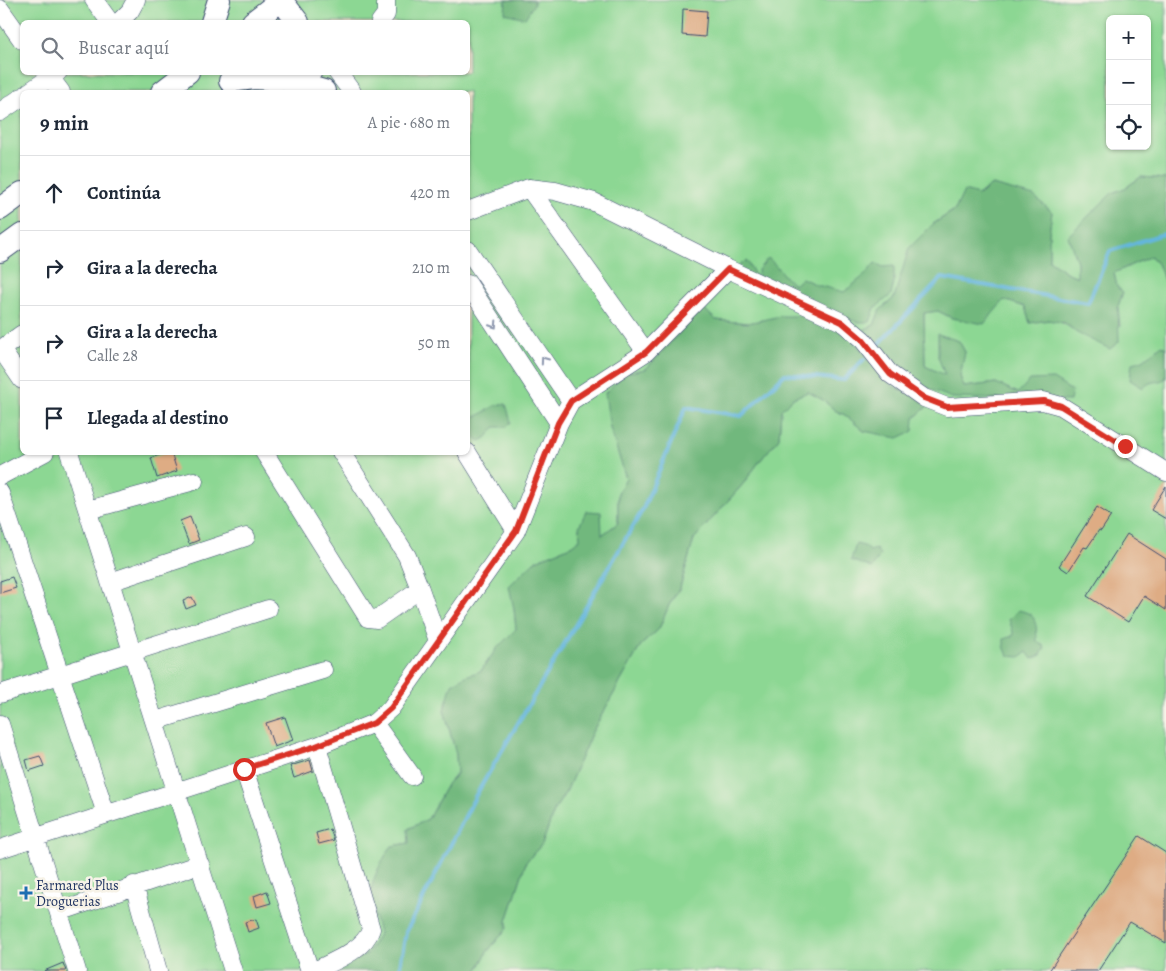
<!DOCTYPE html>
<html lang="es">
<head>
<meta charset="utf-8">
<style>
  :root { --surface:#fff; --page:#f2f2f3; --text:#1f2937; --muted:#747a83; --line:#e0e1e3 }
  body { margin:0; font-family:Alegreya,serif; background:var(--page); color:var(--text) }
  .controls { position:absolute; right:15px; top:15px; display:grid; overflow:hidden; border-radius:8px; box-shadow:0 1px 4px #0004 }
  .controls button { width:45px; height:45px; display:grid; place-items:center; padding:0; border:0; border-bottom:1px solid var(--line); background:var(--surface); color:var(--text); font:25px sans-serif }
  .stop { position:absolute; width:15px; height:15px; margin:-11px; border:4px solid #d93025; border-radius:50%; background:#fff }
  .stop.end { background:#d93025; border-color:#fff; box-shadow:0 1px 5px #0008 }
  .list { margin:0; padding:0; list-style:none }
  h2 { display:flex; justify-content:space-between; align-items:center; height:65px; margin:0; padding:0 20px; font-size:21px }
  h2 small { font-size:16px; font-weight:400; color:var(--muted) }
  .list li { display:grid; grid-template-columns:32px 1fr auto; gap:15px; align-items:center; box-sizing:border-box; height:75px; padding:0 20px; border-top:1px solid var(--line) }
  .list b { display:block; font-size:19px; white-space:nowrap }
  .list p { margin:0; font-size:16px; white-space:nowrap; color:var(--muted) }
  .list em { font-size:16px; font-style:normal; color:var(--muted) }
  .icon { flex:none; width:28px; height:28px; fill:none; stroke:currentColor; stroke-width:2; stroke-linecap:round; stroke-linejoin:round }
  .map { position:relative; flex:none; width:1166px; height:971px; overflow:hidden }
  .search { position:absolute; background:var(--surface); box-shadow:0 1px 4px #0004; left:20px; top:20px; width:450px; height:55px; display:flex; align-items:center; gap:12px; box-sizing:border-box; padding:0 18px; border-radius:8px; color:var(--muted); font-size:19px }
  .panel { position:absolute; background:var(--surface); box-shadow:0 1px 4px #0004; left:20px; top:90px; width:450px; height:365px; border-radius:8px }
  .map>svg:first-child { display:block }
  .green { fill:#8cd793; stroke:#548378; fill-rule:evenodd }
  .forest { fill:#71b87d; stroke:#46746e }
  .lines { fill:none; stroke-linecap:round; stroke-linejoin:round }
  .stream { stroke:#63b6de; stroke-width:4 }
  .building { fill:#deac84 }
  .minor-casing { stroke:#3b4a6f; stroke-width:19 }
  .major-casing { stroke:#3b4a6f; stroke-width:24 }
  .minor { stroke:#fff; stroke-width:18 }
  .major { stroke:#fff; stroke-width:22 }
  .oneway { stroke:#8d97ae }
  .route { stroke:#d93025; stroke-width:6 }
  .poi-dot { fill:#1f6fb2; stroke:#f7f3e8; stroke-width:2 }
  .labels { text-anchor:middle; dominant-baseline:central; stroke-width:5; stroke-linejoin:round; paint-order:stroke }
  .poi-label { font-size:14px; fill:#1b2f5e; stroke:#f7f3e8; text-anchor:start }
</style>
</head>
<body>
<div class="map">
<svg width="1166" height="971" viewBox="0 0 1166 971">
  <rect width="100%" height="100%" fill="#f7f3e8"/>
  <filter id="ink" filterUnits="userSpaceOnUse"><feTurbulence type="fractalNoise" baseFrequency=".02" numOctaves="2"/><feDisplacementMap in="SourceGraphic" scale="10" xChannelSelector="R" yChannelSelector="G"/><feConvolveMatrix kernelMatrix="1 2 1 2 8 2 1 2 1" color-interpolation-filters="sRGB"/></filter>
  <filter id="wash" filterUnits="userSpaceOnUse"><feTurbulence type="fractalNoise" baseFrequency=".0096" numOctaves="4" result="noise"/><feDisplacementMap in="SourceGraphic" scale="20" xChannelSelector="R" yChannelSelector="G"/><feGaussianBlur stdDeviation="1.12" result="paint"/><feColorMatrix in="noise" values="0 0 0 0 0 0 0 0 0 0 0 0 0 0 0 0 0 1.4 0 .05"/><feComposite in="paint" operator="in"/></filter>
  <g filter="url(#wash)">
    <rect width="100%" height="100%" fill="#f3e6cf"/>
    <path class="green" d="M0,0H1166V179L1141,177L1125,188L1112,193L1069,236L1077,262L1078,277L1066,272L1049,260V233L1052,212L1034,197L992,185L933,224L899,286L894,298L880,310L874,325L864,330L927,388L1018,393L996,383L964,387L960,376L965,352L959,341L946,376L925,366L924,313L938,311L952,318L1004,300L1025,307L1030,323C1052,319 1059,318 1077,333L1120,326L1118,306L1123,292L1117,287L1114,273L1151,256L1160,268L1166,287V971H477L487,952L507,928V921L526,862L542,844L555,809L567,790L591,734L641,645L659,629L669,605L680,588L694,539L743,484L759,462L779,438L781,410L793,398L808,391L823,400L836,411L845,415L864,431L879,433L914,418L928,406L916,397L890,385L883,373L781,316L748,323L715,320L703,308L646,369L625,373L610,428L626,478L618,493V523L602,535L579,527L581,539L571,546L536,560L514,609L516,629L497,648L481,671L466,676L444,710L456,754L457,773L448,783L428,819L408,829L409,843L392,846L386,855L371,891L379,934L367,954L347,963L322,971H0ZM1110,19H1147V146H1110ZM22,22H468V72H22ZM22,92H468V452H22Z"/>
    <path class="forest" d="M506,0H534V4L525,18L505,13Z
      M1141,177L1166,179V287L1160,268L1151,256L1114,273L1117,287L1123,292L1118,306L1119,342L1110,349L1077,333L1065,323L1048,320L1030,323L1025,307L1004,300L984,324L952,318L938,311L924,313L925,366L945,375L938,357V334L959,341L965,352L960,376L964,387L996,383L1018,393L1030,380L1053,379L1072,391L1070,401L952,398L927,388L863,330L874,325L880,310L894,298L909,248L933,224L955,210L964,191L978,195L992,185L1034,196L1052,212L1049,233V260L1066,272L1077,277V262L1068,236L1112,193L1125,188Z
      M768,258C779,267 783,277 794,285L802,278L817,285L844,292L865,275L875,263L883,267L894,266V282L891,295L875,308L870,322H857L735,275L740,264L747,261L759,282L758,270Z
      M703,308L716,320L748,323L781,316H815L840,327L883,373L890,385L916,397L928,406L914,418L913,431L898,438L864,431L845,415L836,411L823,400L808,392L793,398L781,410L779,438L759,462L743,484L694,539L680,587L669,605L659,629L641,645L591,734L567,790L555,809L542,844L526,862L507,921V928L487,952L477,971H322L347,963L367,954L379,934C376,921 371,905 371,892C372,878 384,856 392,846L409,843L408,829L428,819L448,783L457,774L456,754L444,710L452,684L466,676L481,671L497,648L516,629L514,609L509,586L536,560L571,546L580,539L579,527L586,511L601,512L602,535L618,523V493L626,478L610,428L605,393L625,373L646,369Z
      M1162,345L1166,348V378C1158,384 1152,379 1143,388L1130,380L1132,363L1143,360Z
      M506,404L511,422L507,427H495L486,438L480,441L468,433C467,417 472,419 483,413C494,407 492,405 506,404Z
      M856,544L864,546L870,551L876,549L880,555L872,568L851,560Z
      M1018,610C1038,614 1036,623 1037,641L1045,647L1041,655L1032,659L1027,652L1020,657L1008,656L1004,646V639L1014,635L1009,619Z"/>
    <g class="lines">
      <path class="stream" d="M875,348L942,278L1088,303L1110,251L1160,235L1166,234
        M399,971L406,932L476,795L643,509L686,407L741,416L785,374L844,380L864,359"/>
    </g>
    <g id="blocks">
      <path class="building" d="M683,9L707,11L705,37L682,35Z
        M167,452H171L177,471L157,478L151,458Z
        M1166,486V519L1151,510Z
        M1097,507L1111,516L1101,531L1099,530L1087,548L1084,547L1068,572L1059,566Z
        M190,517L199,540L189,544L180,521Z
        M1127,534L1166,559V610L1144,596L1128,622L1087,596Z
        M12,577L16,588L0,593V581Z
        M192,597L196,605L186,609L183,601Z
        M285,717L293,740L274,747L266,723Z
        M40,756L44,766L29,771L26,760Z
        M310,760L313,771L294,778L290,766Z
        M330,829L334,840L319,844L316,833Z
        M1139,836L1166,853V943L1130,922L1098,971H1049Z
        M267,891L271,903L257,907L254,896Z
        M256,919L259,928L248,932L245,922Z
        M63,963L66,971H44Z"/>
    </g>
  </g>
  <g filter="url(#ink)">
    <use href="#blocks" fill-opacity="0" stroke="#3b4a6f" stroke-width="1"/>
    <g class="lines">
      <defs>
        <path id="minor" d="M94,0L110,22
          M0,9L22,40
          M119,22L130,11L136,0
          M380,22L386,14V0
          M46,72L61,92
          M337,72L352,92
          M312,73L313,72
          M29,92L58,72
          M0,112L22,97
          M529,188L646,352
          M468,211L529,188L555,191L594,202L728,269L842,322L863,340L890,374L924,398L947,407L1043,401L1061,406L1166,472
          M468,250L571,401
          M468,284L559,423
          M1,349L22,380
          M0,350L22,334
          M69,452L233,971
          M264,452L368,618L377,619L420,589
          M341,452L407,556L420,589L438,641
          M467,452L516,531
          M0,476L45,452
          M0,493L106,814
          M88,510L194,481
          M110,582L246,537
          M0,694L268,609
          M155,721L323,670
          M374,723L412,776
          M0,724L77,971
          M244,769L310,971
          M0,849L317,746L374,723L391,708L516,531L559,423L571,401L646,352L728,269
          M134,885L158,971
          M59,912L200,864
          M314,971C332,962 365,950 371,929L317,746"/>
        <path id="major" d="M281,0L298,22
          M212,22L219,0
          M253,22L281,0
          M230,81L254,78L285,80L324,91
          M162,92L188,72
          M0,209L22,193
          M0,251L22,235"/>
      </defs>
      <use href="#minor" class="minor-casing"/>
      <use href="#major" class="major-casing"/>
      <use href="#minor" class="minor"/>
      <use href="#major" class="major"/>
    </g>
    <defs><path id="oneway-chevron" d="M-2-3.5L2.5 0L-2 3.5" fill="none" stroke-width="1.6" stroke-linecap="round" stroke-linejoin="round" transform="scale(1.25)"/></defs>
    <g class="oneway">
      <use href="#oneway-chevron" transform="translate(494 325) rotate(57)"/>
      <use href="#oneway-chevron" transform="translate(544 360) rotate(-125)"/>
    </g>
  </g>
  <g class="lines" filter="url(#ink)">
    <path class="route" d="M244,769L316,746L374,723L391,708L516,531L558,423L571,401L646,352L728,269L842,322L863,340L890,374L924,398L947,407L1044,401L1061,406L1125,446"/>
  </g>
  <path class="poi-dot" d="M23.5 885.5h5v5h5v5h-5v5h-5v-5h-5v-5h5z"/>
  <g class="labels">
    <g class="poi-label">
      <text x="36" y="885">Farmared Plus<tspan x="36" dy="16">Droguerias</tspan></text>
    </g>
  </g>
</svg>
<div class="controls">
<button>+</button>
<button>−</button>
<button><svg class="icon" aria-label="locate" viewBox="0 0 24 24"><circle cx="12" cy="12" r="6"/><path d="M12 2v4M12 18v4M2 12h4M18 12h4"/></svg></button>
</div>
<div class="stop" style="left:244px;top:769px"></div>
<div class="stop end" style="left:1125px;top:446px"></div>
<div class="search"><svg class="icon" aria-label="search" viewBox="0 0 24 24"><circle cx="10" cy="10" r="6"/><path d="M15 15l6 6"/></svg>Buscar aquí</div>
<section class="panel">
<h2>9 min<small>A pie · 680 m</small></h2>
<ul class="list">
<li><svg class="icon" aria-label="ahead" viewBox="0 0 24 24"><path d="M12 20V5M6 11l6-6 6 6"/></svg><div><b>Continúa</b></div><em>420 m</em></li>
<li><svg class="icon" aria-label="right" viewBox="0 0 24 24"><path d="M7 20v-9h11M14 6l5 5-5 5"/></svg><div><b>Gira a la derecha</b></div><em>210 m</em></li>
<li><svg class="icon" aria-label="right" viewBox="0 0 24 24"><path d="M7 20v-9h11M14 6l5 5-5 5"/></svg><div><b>Gira a la derecha</b><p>Calle 28</p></div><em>50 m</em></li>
<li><svg class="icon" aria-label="arrive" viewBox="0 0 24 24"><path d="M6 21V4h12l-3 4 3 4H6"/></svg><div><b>Llegada al destino</b></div></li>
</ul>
</section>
</div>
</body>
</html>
